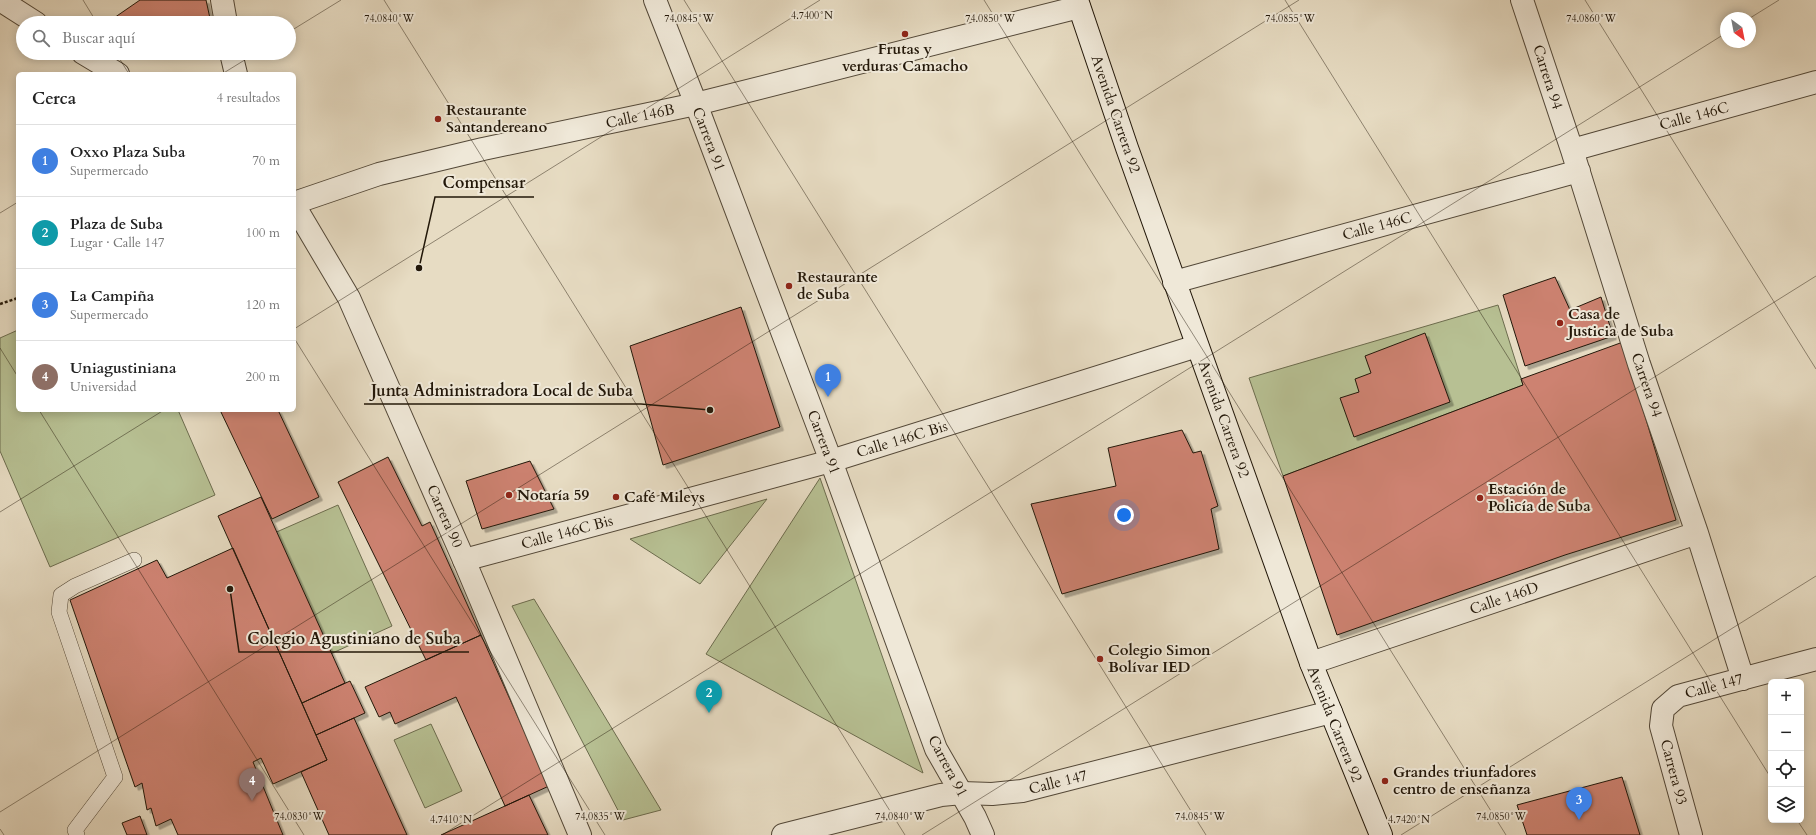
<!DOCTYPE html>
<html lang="es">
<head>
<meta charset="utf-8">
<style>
  :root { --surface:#fff; --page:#f2f2f2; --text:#222; --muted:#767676; --line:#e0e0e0; --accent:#8f2418 }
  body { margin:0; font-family:Cardo,serif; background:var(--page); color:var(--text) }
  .controls { position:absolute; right:12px; bottom:12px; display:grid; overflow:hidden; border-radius:6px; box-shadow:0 2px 10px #0003 }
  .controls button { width:36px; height:36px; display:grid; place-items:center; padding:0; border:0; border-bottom:1px solid var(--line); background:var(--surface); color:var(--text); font:20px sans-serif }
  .compass { position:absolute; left:1720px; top:12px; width:36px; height:36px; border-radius:50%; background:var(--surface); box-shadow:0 2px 10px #0003; rotate:148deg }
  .you { position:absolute; left:1124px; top:515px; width:14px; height:14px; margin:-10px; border:3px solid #fff; border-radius:50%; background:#1a73e8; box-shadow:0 0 0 6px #1a73e833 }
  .badge { display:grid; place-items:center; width:26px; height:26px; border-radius:50%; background:var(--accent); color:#fff; font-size:13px; font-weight:700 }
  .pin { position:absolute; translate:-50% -33px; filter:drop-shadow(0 1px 2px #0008) }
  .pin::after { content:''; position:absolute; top:21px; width:14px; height:12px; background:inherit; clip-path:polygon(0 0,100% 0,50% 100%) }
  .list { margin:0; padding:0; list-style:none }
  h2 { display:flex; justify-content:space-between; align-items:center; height:52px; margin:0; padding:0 16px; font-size:17px }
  h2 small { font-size:13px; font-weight:400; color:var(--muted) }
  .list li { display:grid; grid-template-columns:26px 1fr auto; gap:12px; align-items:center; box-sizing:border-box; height:72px; padding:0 16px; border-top:1px solid var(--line) }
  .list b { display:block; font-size:15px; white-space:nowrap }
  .list p { margin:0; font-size:13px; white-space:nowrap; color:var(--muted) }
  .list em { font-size:13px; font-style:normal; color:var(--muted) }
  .icon { flex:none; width:22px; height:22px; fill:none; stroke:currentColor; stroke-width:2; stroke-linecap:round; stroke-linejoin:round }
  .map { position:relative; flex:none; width:1816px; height:835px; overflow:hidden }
  .search { position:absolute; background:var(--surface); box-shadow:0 2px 10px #0003; left:16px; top:16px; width:280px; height:44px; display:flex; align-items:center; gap:10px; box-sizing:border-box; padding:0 14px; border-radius:22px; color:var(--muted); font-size:15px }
  .panel { position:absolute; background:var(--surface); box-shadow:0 2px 10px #0003; left:16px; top:72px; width:280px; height:340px; border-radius:6px }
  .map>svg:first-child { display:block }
  .green { fill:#b7c093; stroke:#6c6c4e }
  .building { fill:#cd8271; stroke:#221709; filter:url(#shadow) }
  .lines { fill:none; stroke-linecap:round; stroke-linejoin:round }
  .service-casing { stroke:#534838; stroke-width:16 }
  .minor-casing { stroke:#534838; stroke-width:24 }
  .tertiary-casing { stroke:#534838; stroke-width:24 }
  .secondary-casing { stroke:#221709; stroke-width:24 }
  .path { stroke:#221709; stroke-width:2.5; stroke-dasharray:3 2; stroke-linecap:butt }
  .service { stroke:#efe8d8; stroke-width:15 }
  .minor { stroke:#efe8d8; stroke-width:22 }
  .tertiary { stroke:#efe8d8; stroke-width:22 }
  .secondary { stroke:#efe8d8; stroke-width:22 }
  .ticks { fill:none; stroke:#221709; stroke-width:1; stroke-opacity:0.45 }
  .poi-dot { fill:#8f2418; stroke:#efe8d8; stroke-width:1.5 }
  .labels { text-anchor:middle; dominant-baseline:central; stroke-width:4; stroke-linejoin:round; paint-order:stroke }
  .poi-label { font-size:15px; font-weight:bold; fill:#221709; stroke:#efe8d8; text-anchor:start }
  .street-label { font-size:15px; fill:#221709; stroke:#efe8d8 }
  .ticks-label { font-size:10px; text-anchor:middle; fill:#221709; stroke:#efe8d8; stroke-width:4; stroke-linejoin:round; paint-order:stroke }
  .leader { fill:none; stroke:#221709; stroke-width:1.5 }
  .callout-dot { fill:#221709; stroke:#efe8d8; stroke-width:1.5 }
  .callout-label { font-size:16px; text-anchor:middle; font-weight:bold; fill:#221709; stroke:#efe8d8; stroke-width:4; stroke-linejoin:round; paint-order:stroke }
</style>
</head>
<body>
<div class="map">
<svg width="1816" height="835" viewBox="0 0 1816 835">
  <defs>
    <filter id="shadow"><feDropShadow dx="3.5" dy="3.5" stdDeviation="0" flood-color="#0004"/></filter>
  </defs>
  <rect width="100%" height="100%" fill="#e7dcc3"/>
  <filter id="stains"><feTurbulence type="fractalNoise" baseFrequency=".005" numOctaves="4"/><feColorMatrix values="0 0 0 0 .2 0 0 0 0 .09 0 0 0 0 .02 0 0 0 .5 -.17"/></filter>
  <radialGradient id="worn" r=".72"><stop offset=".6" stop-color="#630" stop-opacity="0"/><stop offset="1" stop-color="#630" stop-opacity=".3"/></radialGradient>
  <path class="green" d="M1498,305L1523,385L1283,476L1249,378Z
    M18,330V410H178L215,495L50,567L0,451V338Z
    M820,478L923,773L706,654Z
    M767,499L700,584L630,539Z
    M338,505L392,626L326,656L272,534Z
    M534,599L661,810L623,820L512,606Z
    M431,724L462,791L425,808L394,740Z"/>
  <path class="building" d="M140,0H206L211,23H116L111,20Z
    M1555,277L1570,310L1601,297L1613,336L1525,366L1503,295Z
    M741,307L780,427L663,465L630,346Z
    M1425,333L1450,402L1354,437L1340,398L1359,392L1355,379L1371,373L1365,356Z
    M1623,342L1676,520L1565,555L1337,635L1283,476L1523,385L1521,379Z
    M220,410H278L319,497L272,519Z
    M1182,430L1193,453L1201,451L1218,506L1211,509L1219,549L1062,594L1031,504L1116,486L1108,448Z
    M388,457L422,526L430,522L481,635L426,660L338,482Z
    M530,461L554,509L482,529L466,481Z
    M261,497L345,683L302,703L218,516Z
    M233,548L327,760L273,784L261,758L253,762L283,835H178L171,819L156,826L151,808L147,810L142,783L135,787L70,600L157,560L167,578Z
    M481,635L549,786L505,806L456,697L395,724L390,712L379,717L365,687Z
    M350,681L365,713L316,735L302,703Z
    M354,718L407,835H329L301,772L327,760L316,735Z
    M1622,777L1640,835H1527L1517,805Z
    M529,795L548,835H441L505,806Z
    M140,816L147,835H127L122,823Z"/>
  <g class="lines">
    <defs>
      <path id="service" d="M77,835L75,830L115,777L59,612L61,595L75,586L134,560"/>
      <path id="minor" d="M222,0L226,23
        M1522,0L1572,150L1639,364L1697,533L1743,679
        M231,53L236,74
        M1572,150L1816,82
        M294,203L379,174L483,149L696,104L1079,7
        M1174,282L1579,171
        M464,560L831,461L1197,346
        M1311,663L1697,533
        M783,835L941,795L962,793L992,794L1022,791L1331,712
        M1691,835L1661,726L1663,709L1678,696L1816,659"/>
      <path id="tertiary" d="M0,0L36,23
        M655,0L696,104L831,461L936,749L975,817L983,835
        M83,53L118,74
        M294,205L349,298L464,560L580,835"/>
      <path id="secondary" d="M1077,0L1127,148L1311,663L1381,835"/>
    </defs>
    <use href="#service" class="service-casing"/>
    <use href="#minor" class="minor-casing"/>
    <use href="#tertiary" class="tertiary-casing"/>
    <use href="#secondary" class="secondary-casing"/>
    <path class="path" d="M0,304L18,298"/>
    <use href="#service" class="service"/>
    <use href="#minor" class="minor"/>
    <use href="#tertiary" class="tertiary"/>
    <use href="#secondary" class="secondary"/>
  </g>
  <path class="ticks" d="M83,0L97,23M384,0L905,835M684,0L1206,835M984,0L1506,835M1285,0L1771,778M1585,0L1816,369M1750,18L1779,0M289,32L341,0M116,53L129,74M222,74L256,53M0,213L18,202M294,329L820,0M294,338L605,835M0,348L18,377M39,410L304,835M0,512L164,410M0,812L1299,0M1797,820L1807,835M0,829L4,835M442,835L1726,33M922,835L1816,276M1401,835L1816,576"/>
  <g class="poi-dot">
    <circle cx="905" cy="34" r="4"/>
    <circle cx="438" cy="119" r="4"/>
    <circle cx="789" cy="286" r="4"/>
    <circle cx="1560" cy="323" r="4"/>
    <circle cx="509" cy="495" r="4"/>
    <circle cx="616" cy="497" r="4"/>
    <circle cx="1480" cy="498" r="4"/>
    <circle cx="1100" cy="659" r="4"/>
    <circle cx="1385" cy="781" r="4"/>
  </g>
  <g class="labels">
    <g class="poi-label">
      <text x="905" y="49" text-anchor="middle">Frutas y<tspan x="905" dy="17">verduras Camacho</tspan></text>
      <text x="446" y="110">Restaurante<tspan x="446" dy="17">Santandereano</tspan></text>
      <text x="797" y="277">Restaurante<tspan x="797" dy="17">de Suba</tspan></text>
      <text x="1568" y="314">Casa de<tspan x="1568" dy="17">Justicia de Suba</tspan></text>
      <text x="1488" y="489">Estación de<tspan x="1488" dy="17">Policía de Suba</tspan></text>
      <text x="517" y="495">Notaría 59</text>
      <text x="624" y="497">Café Mileys</text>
      <text x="1108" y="650">Colegio Simon<tspan x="1108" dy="17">Bolívar IED</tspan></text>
      <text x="1393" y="772">Grandes triunfadores<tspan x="1393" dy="17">centro de enseñanza</tspan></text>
    </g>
    <g class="street-label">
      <text transform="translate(1548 77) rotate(72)">Carrera 94</text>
      <text transform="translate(1116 114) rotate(71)">Avenida Carrera 92</text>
      <text transform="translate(640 116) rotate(-12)">Calle 146B</text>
      <text transform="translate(1694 116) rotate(-15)">Calle 146C</text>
      <text transform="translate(709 139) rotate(69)">Carrera 91</text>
      <text transform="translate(1377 226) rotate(-15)">Calle 146C</text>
      <text transform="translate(1647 385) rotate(71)">Carrera 94</text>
      <text transform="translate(1224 419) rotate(70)">Avenida Carrera 92</text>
      <text transform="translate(902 439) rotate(-17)">Calle 146C Bis</text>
      <text transform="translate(824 442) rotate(69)">Carrera 91</text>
      <text transform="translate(445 516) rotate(66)">Carrera 90</text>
      <text transform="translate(567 532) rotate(-15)">Calle 146C Bis</text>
      <text transform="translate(1504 598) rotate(-19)">Calle 146D</text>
      <text transform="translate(1714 686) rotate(-15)">Calle 147</text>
      <text transform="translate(1335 724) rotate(68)">Avenida Carrera 92</text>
      <text transform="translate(948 766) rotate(62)">Carrera 91</text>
      <text transform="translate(1674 772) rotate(75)">Carrera 93</text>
      <text transform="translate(1058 782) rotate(-14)">Calle 147</text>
    </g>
  </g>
  <g class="ticks-label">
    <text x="812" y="19">4.7400°N</text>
    <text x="1591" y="22">74.0860°W</text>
    <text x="389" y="22">74.0840°W</text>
    <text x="689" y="22">74.0845°W</text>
    <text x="990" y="22">74.0850°W</text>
    <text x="1290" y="22">74.0855°W</text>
    <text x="299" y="820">74.0830°W</text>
    <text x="600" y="820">74.0835°W</text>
    <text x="900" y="820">74.0840°W</text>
    <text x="1200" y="820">74.0845°W</text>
    <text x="1501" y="820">74.0850°W</text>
    <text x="451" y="823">4.7410°N</text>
    <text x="1409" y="823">4.7420°N</text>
  </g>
  <path class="leader" d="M419 268L435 197H534M710 410L641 404H364M230 589L239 652H469"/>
  <g class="callout-dot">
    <circle cx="419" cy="268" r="4"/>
    <circle cx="710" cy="410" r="4"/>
    <circle cx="230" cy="589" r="4"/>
  </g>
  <g class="callout-label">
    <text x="484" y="188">Compensar</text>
    <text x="502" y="396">Junta Administradora Local de Suba</text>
    <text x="354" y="644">Colegio Agustiniano de Suba</text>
  </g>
  <rect width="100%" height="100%" filter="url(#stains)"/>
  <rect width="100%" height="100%" fill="url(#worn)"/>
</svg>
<div class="controls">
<button>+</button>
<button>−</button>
<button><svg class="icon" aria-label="locate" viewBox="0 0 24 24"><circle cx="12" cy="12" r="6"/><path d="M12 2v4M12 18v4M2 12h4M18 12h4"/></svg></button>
<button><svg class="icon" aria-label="layers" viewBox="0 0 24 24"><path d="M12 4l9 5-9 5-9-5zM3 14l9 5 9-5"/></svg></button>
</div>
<svg class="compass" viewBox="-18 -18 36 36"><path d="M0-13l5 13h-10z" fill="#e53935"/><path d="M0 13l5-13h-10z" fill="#767676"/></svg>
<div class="you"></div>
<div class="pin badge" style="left:828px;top:397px;background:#3f7fe0">1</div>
<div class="pin badge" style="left:709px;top:713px;background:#0f9aa8">2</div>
<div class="pin badge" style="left:1579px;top:820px;background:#3f7fe0">3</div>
<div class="pin badge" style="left:252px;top:801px;background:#8d6e63">4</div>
<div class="search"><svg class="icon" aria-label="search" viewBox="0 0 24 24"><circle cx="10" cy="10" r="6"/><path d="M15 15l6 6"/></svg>Buscar aquí</div>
<section class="panel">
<h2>Cerca<small>4 resultados</small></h2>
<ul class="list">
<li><span class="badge" style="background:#3f7fe0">1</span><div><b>Oxxo Plaza Suba</b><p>Supermercado</p></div><em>70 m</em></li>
<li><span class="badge" style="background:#0f9aa8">2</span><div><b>Plaza de Suba</b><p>Lugar · Calle 147</p></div><em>100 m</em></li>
<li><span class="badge" style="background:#3f7fe0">3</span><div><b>La Campiña</b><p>Supermercado</p></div><em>120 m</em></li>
<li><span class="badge" style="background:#8d6e63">4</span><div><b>Uniagustiniana</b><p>Universidad</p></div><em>200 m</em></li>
</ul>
</section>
</div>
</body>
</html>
